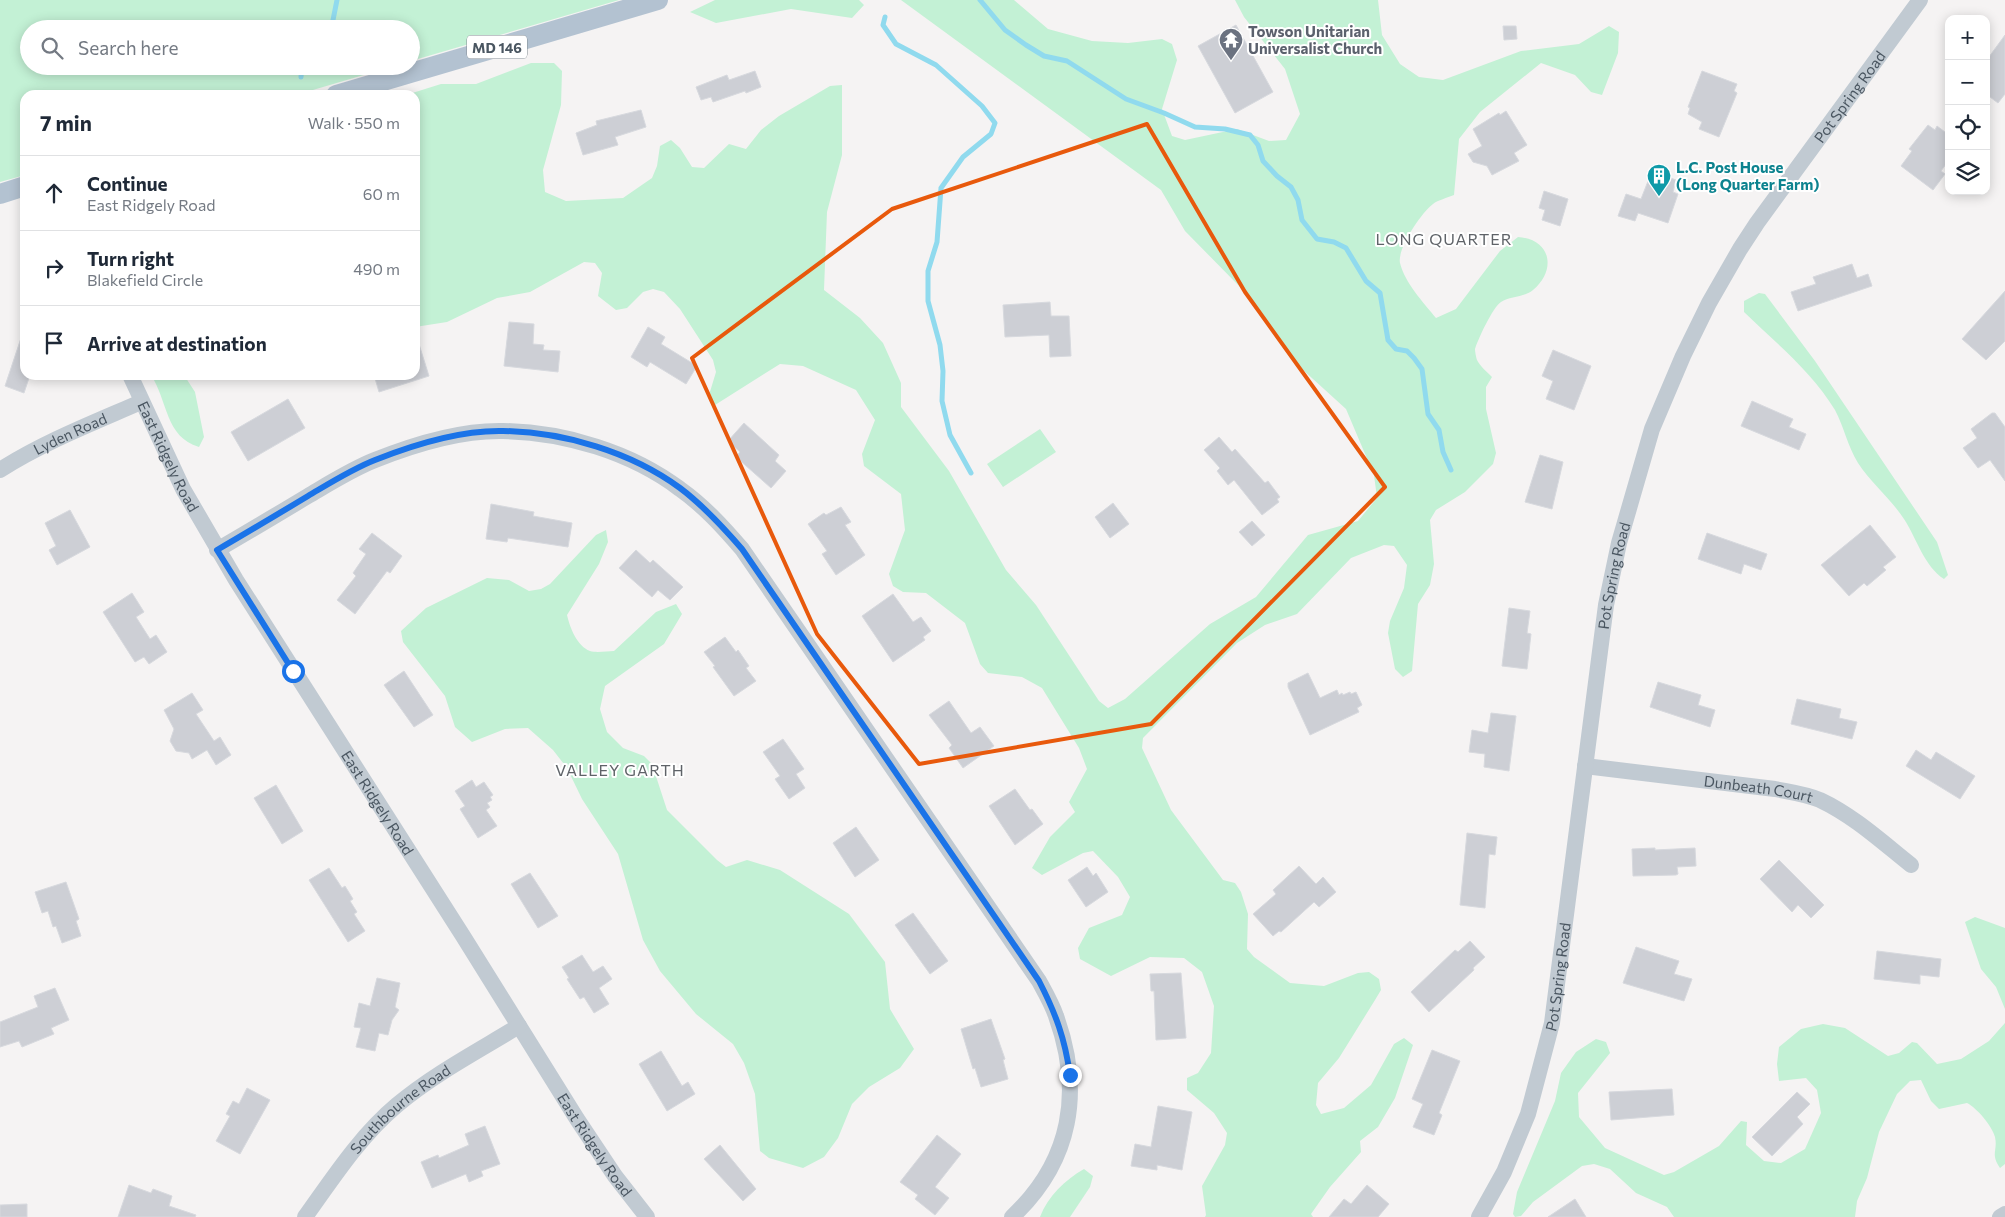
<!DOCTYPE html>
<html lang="en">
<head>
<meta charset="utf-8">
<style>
  :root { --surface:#fff; --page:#f6f6f7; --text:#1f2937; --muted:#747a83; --line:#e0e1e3 }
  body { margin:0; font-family:Commissioner,sans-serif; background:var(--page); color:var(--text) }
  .controls { position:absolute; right:15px; top:15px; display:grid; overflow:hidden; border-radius:10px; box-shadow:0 2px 12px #0003 }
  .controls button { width:45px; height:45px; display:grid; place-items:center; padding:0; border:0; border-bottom:1px solid var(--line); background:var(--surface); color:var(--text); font:25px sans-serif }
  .stop { position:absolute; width:15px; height:15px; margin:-11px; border:4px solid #1a73e8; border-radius:50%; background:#fff }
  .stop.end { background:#1a73e8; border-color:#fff; box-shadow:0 1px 5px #0008 }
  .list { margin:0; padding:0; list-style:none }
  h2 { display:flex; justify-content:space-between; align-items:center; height:65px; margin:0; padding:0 20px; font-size:21px }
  h2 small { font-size:16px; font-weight:400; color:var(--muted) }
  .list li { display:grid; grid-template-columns:32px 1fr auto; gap:15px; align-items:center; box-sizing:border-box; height:75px; padding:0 20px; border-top:1px solid var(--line) }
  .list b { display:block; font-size:19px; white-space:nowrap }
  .list p { margin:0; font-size:16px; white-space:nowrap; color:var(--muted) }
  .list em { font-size:16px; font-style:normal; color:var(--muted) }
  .icon { flex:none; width:28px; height:28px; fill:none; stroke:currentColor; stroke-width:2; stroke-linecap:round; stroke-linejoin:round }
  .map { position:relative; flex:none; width:2005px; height:1217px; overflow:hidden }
  .search { position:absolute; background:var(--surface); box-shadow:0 2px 12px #0003; left:20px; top:20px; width:400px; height:55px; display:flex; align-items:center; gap:12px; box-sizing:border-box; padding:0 18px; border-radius:28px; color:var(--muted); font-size:19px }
  .panel { position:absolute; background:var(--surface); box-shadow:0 2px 12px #0003; left:20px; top:90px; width:400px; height:290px; border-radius:15px }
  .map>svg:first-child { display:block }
  .green { fill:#c3f1d5 }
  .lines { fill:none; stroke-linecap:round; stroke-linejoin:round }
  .stream { stroke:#90daee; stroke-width:5 }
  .building { fill:#cdcfd5; stroke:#d7d9de }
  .minor { stroke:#c1cad2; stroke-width:16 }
  .major { stroke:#b3c2d1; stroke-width:20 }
  .route { stroke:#1a73e8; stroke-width:6 }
  .marked { fill:none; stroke:#e8590c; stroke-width:4; stroke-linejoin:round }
  .labels { text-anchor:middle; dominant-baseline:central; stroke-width:4; stroke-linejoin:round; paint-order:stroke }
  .shield { fill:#fff; stroke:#808990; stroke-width:1 }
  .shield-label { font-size:14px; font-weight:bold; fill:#4a5661 }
  .worship-label { font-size:15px; font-weight:bold; fill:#5b616d; stroke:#fff; text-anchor:start }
  .street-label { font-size:15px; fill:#4a5661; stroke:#fff }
  .culture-label { font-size:15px; font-weight:bold; fill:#0d838f; stroke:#fff; text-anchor:start }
  .neighbourhood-label { font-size:16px; letter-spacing:1px; fill:#5f6368; stroke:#fff }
</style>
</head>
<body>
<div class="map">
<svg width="2005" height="1217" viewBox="0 0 2005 1217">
  <rect width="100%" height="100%" fill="#f5f3f3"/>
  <path class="green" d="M0,0H619L411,61V29H29V66H394L296,95H25V175L0,182Z
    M715,0H859L864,5L852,18L791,9L716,23L690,12Z
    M901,0H1014L1048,29L1092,41L1128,43L1162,39L1172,44L1177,60L1162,109L1172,136L1185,140L1237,129L1269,141L1286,140L1300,114L1285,69L1244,17L1235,0H1378L1382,35L1400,64L1419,77L1443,80L1521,51L1579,44L1609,26L1619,32L1618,53L1602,95L1591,92L1575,75L1541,63L1480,112L1459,139L1454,195C1447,198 1438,200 1433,204C1421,213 1397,249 1400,263C1405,283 1423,302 1436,318L1456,309L1500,251L1518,237C1551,239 1557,270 1533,290C1525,297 1510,296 1501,302C1493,307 1478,339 1475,349C1475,351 1476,357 1477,360C1480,366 1487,372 1492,377L1486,387V409L1496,453L1493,464L1465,492L1436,510L1430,520L1434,564L1430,585L1418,604L1412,671L1403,677L1395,669L1388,633L1390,621L1404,588L1407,565L1394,546L1384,545L1351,558L1297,614L1265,625L1237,643L1143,738L1142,748L1171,810L1223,880L1235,883L1241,892L1248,914L1247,949L1254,957L1290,983L1324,986L1358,973L1369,972L1379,979L1381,990L1375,1000L1339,1058L1318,1083L1316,1105L1321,1114L1344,1108L1371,1085L1394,1044L1404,1038L1413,1045L1395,1098L1378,1127L1360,1141L1361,1152L1330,1187L1311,1214L1313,1217H1205L1206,1215L1202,1186L1225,1145L1227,1133L1214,1113L1187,1090V1078L1198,1073L1211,1053L1214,1006L1202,972L1184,958L1150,957L1111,976L1080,959L1078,948L1089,928L1122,915L1130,897L1118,877L1093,851L1083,853L1042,875L1032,868L1050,837L1075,812L1069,802L1087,769L1079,748L1042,688L1022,677L988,673L980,664L965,623L926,593L903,592L893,586L889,574L905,530L901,494L864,466L862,454L875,420L856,390L803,366L780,364L715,405L709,395L716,372L713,360L680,309L664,292L653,289L643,292L627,308L616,310L598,296L602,273L595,263L584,262L530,292L497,298L447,322L415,327V95H406L441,84H476L531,63H554L562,71L561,105L543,170L545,192L566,201L623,198L652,178L657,166L660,146L671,140L680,148L692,167L704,168L729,144L746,149L761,130L779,116L830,86L842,85V155L827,212L824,290L860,318L883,343L901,383V407L949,471L1006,570L1036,605L1099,701L1108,708L1125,699L1210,624L1256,597L1308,535L1358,521L1377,498L1374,475L1346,409L1291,359L1242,289L1185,231L1161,190Z
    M1759,293L1765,294L1815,361L1937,542L1948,575L1944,579C1924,566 1917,539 1904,519C1891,499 1871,483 1858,463C1848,447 1844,427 1835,410C1812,372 1776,343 1744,312V301Z
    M151,375H184L195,392L204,437L199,447C165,437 168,401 151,375Z
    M1040,429L1056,452L1003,487L987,464Z
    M606,530L608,542L599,564L567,615C570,628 577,646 590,651C597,653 607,651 614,651L656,612L676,604L682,614L664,644L605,686L600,709L607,732L623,748L644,756L652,764L667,810L717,860L726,867L747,860L780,870L849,914L885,962L890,1009L914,1049L900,1068L869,1087L852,1104L838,1138L824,1157L803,1168L769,1158L760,1151L755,1094L744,1063L733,1044L696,1014L660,971L643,940L618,854L582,799L567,768L553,750L528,728L505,729L472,742L455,727L445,696L403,642L401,631L426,608L487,578L509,580L529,591L541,589L550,584L596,535Z
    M1975,917L2005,928V1009L1996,987L1981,969L1965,922Z
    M2005,1023V1164L2000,1168C1990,1153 1998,1151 1995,1137C1992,1126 1977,1108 1967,1103L1939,1109L1931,1101L1921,1080L1910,1081L1897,1094L1879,1132L1867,1178L1857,1201L1855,1217H1674L1667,1207L1636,1193L1610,1169L1594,1164L1582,1166L1533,1202L1521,1216L1515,1217L1513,1214L1517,1192L1555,1101L1561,1073L1576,1052L1596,1039L1606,1042L1610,1053L1578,1093L1579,1117L1605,1148L1664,1175L1674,1172L1719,1146L1741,1121L1747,1122L1746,1145L1764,1161L1781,1163L1805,1149L1821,1113L1817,1090L1806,1078L1779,1081L1777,1064L1779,1047L1801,1029L1823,1024L1845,1028L1888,1056L1899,1053L1912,1042L1917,1043L1937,1064L1961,1059L1989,1041Z
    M1084,1169L1093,1176L1090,1187L1070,1217H1040C1048,1196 1065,1180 1084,1169Z"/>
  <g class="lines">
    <path class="stream" d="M980,0L1005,30L1026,45L1044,56L1067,61L1126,99L1164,113L1195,127L1225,129L1250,135L1258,145L1263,161L1277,176L1291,187L1298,200L1302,220L1317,239L1334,242L1346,248L1366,281L1380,293L1388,340L1396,349L1407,351L1414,358L1422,369L1428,414L1439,430L1443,452L1451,470
      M885,17L883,25L896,44L936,65L982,106L995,123L991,134L963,157L941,188L937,242L928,271V301L940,345L943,371L942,401L950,435L971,473
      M328,29L332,25L337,0
      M301,77L302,66"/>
  </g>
  <path class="building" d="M1236,25L1273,92L1235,113L1198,46Z
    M1503,26H1516L1517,39L1504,40Z
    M2005,35V94L1998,103L1986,94V61Z
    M755,71L761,87L746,93L745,91L713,102L711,97L701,100L696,87L727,75L729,80Z
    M1702,71L1737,84L1734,91L1737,93L1719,137L1699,129L1702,122L1688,114L1690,108L1688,107Z
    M641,110L646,127L615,137L618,145L583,155L576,133L597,125L596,121Z
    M1506,111L1527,145L1514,153L1519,161L1492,175L1487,166L1473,162L1468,154L1482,146L1473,129L1499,113L1500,115Z
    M1928,125L1935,130L1937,126L1949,135V160L1941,171L1945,174L1933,190L1901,166L1912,151L1909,149Z
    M1652,171L1676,180L1673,192L1678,194L1668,223L1638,213L1635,221L1618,216L1626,194L1641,199Z
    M1544,191L1568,199L1560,226L1542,220L1545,210L1539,208Z
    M1852,264L1857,278L1868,274L1872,286L1798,311L1791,292L1816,284L1813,277Z
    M2005,291V341L1986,360L1962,339Z
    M1050,302L1051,316H1069L1071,356L1050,357L1049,335L1005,337L1003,305Z
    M509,322L534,324L533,344L544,345L543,350L560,351L558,372L504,366Z
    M648,327L665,337L661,344L697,366L686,384L650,362L647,367L631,357Z
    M23,332L25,333V375H30L24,393L5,386Z
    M418,341L429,376L379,392L374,375H415V342Z
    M1553,350L1591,366L1574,410L1546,399L1553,381L1542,376Z
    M288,399L305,428L248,461L231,432Z
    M1752,401L1793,419L1789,427L1806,434L1799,450L1741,426Z
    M1992,413H1995L2005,427V481L1990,460L1978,468L1963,448L1977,438L1971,429Z
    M744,423L779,455L775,461L786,471L771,488L736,457L740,452L728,441Z
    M1219,437L1232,452L1235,449L1265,483L1268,481L1280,497L1277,499L1279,502L1262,515L1234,480L1228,485L1217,471L1220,468L1204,450Z
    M1540,455L1563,462L1552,509L1525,502Z
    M1113,503L1129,524L1110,538L1095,517Z
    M491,504L534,512L533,516L572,523L568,547L508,538L507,542L486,539Z
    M841,507L851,522L845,525L865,555L836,575L822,554L827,551L808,524L824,513L826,515Z
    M70,510L90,547L57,565L49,550L56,546L45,523Z
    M1252,521L1265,535L1252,546L1239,532Z
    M1870,525L1896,557L1883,567L1886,570L1867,586L1864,583L1849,596L1821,565Z
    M372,533L402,556L390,573L387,571L355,614L337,600L356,576L353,573L366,554L359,549Z
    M1707,533L1767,554L1761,570L1744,564L1741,574L1698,559Z
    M636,550L650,563L653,560L683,587L670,600L658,590L652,597L619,568Z
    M132,593L144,612L136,617L150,639L156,635L167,652L149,664L144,657L135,662L103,612Z
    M893,594L913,622L921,617L931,631L923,637L925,640L893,662L862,616Z
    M1509,608L1530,611L1527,633L1531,634L1527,669L1502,666Z
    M725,637L736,652L738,650L749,666L746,668L756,681L734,696L713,667L715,666L704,652Z
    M404,671L433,715L414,727L384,685Z
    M1308,673L1320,698L1337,690L1339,695L1342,693L1343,695L1350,692L1351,694L1356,692L1362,705L1357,708L1359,712L1310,735L1288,687V683Z
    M1658,682L1701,695L1698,705L1715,710L1710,727L1650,707Z
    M192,693L203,710L196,714L214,741L220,737L231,755L216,765L207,750L192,759L189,753L176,751L170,741L174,729L164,710Z
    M1797,699L1841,709L1839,718L1857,722L1852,739L1791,724Z
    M949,701L971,733L980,727L994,746L963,768L949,748L952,745L929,715Z
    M1491,713L1516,716L1509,771L1484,767L1485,754L1469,752L1472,730L1488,733Z
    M783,739L804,769L796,774L805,788L789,799L775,779L780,776L763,752Z
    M1916,750L1931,760L1936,752L1975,776L1960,799L1906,766Z
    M472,780L476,787L484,782L493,795L490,797L492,800L487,803L490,807L486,810L497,826L478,838L460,809L465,806L455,791Z
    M276,785L303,831L282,844L254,798Z
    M1015,789L1030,810L1032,809L1043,824L1015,845L989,806Z
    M856,827L879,860L855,877L833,843Z
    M1467,833L1497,837L1495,855L1489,854L1485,908L1460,905Z
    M1655,848V850L1695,848L1696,866L1677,867L1678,874L1676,875L1633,876L1632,849Z
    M1779,860L1824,905L1811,918L1798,905L1792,912L1760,879Z
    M1299,866L1316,884L1323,877L1336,892L1319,907L1314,902L1281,932L1279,931L1273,936L1253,914L1276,894L1273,890Z
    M1087,867L1093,876L1096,873L1108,892L1086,907L1068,880Z
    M329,868L342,888L345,886L353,899L350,901L357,912L354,914L365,931L348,942L309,880Z
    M530,873L558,916L538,928L511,884Z
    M66,882L79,919L76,921L81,936L62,943L56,926L53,927L48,911L42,913L35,892Z
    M913,913L948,961L930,974L895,925Z
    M1470,941L1485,957L1473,968L1474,970L1429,1012L1411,992L1455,950L1458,952Z
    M1636,947L1679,961L1674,974L1692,979L1684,1001L1623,983Z
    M1877,951L1941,959L1939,977L1920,975V984L1874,979Z
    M582,955L593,972L603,966L612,979L599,988L609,1004L594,1013L584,997L580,999L567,979L569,978L562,967Z
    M1181,973L1186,1038L1156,1040L1154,991H1151L1150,974Z
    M377,978L400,983L395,1007L399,1010L392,1020L388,1035L379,1033L375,1051L356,1047L361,1028L354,1027L359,1003L370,1006Z
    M55,988L69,1020L51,1028L54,1034L22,1047L19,1041L0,1047V1022L38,1007L34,996Z
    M991,1019L1005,1059L1003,1060L1008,1079L981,1087L975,1068L973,1069L961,1029Z
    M1432,1050L1460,1061L1439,1113L1442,1115L1434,1135L1413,1127L1423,1104L1412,1099Z
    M661,1051L682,1086L688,1082L695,1094L667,1111L639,1064Z
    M247,1088L270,1100L240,1154L216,1141L230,1116L226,1114L233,1101L239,1104Z
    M1672,1089L1674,1115L1611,1120L1609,1092Z
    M1797,1092L1810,1104L1797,1117L1803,1124L1772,1156L1752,1137Z
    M1158,1106L1192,1112L1182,1170L1157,1165V1170L1131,1166L1135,1144L1151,1147Z
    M485,1126L500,1164L481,1171L483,1176L469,1182L466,1174L432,1188L421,1162L438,1155L439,1158L469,1145L465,1134Z
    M937,1135L961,1154L935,1187L949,1198L935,1215L915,1199L918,1195L900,1182Z
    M720,1145L756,1189L743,1201L704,1159Z
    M129,1185L151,1193L153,1189L172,1196L169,1206L196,1215L195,1217H118Z
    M1367,1185L1389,1204L1378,1217H1329L1344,1199L1351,1204Z
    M1575,1199L1586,1217H1548Z
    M27,1204V1217H0V1205Z"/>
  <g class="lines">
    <g class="minor">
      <path id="s1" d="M130,375L183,489L236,580L463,936L577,1119L615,1176L647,1217"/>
      <path id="s2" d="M0,470C44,442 93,423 141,402"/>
      <path d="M217,550C248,532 278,514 308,496C330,483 352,469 375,460C415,444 460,430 503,431C564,432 631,452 680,489C704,506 723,527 742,549L1039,981C1045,992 1052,1004 1056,1016C1083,1091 1072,1161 1012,1217"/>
      <path id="s3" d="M1585,766L1775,789C1790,792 1806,794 1820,800C1854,816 1882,842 1911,865"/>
      <path id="s4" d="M305,1217C333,1178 360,1136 397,1105C434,1074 478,1051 519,1026"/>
      <path id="s5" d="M1479,1217L1504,1172L1528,1114L1552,1023L1606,605L1619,543L1652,429L1683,356L1709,303L1740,249L1757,223L1920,0"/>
      <path d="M2000,1217L2005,1214"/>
    </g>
    <path class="major" d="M336,95L658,0
      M0,194L25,186"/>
  </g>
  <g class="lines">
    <path class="route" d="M293,671L217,550C248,532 278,514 308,496C330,483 352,469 375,460C415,444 460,430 503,431C564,432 631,452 680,488C704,506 723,527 742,549L1039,981C1056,1014 1065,1039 1070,1075"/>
  </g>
  <path class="marked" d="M1147,124L1245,292L1385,487L1151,724L919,764L817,634L692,358L892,209Z"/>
  <defs>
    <symbol id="temple-pin" viewBox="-11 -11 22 30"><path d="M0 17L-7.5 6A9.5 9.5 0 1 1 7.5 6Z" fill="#6b7280" stroke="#fff"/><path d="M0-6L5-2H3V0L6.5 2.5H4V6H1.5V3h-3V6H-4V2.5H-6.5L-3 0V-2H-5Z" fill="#fff"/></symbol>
    <symbol id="building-pin" viewBox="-11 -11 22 30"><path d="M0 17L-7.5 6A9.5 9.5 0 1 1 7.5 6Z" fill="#0f9aa8" stroke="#fff"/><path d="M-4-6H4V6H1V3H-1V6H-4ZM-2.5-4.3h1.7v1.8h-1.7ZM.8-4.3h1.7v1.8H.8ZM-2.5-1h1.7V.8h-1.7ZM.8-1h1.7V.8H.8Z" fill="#fff"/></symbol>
  </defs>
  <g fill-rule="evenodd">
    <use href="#temple-pin" x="1217" y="26" width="28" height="38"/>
    <use href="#building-pin" x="1645" y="162" width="28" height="38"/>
  </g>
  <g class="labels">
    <rect class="shield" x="467" y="35.5" width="60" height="23" rx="4"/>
    <g class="shield-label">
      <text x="497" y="47">MD 146</text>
    </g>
    <g class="worship-label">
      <text x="1248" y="31">Towson Unitarian<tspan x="1248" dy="17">Universalist Church</tspan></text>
    </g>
    <g class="street-label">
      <text stroke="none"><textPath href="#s5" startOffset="1200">Pot Spring Road</textPath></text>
      <text stroke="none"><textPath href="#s2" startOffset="79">Lyden Road</textPath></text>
      <text stroke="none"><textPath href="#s1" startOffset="90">East Ridgely Road</textPath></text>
      <text stroke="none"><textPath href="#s5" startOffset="660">Pot Spring Road</textPath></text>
      <text stroke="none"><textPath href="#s3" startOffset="175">Dunbeath Court</textPath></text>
      <text stroke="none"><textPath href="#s1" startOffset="495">East Ridgely Road</textPath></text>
      <text stroke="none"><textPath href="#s5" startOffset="255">Pot Spring Road</textPath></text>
      <text stroke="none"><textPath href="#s4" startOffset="145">Southbourne Road</textPath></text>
      <text stroke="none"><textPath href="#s1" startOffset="900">East Ridgely Road</textPath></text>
    </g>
    <g class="culture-label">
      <text x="1676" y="167">L.C. Post House<tspan x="1676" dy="17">(Long Quarter Farm)</tspan></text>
    </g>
    <g class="neighbourhood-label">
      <text x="1444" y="238">LONG QUARTER</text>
      <text x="620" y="769">VALLEY GARTH</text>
    </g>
  </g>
</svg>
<div class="controls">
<button>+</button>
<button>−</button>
<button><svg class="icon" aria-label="locate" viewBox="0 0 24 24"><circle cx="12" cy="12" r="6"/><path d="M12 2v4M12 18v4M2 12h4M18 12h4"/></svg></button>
<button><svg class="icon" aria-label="layers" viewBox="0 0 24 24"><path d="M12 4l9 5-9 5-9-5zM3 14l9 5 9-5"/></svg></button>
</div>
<div class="stop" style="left:293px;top:671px"></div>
<div class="stop end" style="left:1070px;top:1075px"></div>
<div class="search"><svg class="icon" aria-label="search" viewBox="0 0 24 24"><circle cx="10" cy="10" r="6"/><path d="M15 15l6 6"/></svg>Search here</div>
<section class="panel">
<h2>7 min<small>Walk · 550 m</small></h2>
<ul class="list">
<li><svg class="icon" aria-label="ahead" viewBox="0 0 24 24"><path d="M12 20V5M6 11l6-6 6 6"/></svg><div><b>Continue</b><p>East Ridgely Road</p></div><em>60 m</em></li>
<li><svg class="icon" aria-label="right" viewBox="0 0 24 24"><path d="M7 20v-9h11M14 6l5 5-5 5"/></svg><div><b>Turn right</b><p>Blakefield Circle</p></div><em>490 m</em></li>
<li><svg class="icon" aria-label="arrive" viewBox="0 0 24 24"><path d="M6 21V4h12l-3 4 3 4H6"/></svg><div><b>Arrive at destination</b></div></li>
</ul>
</section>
</div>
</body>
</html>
